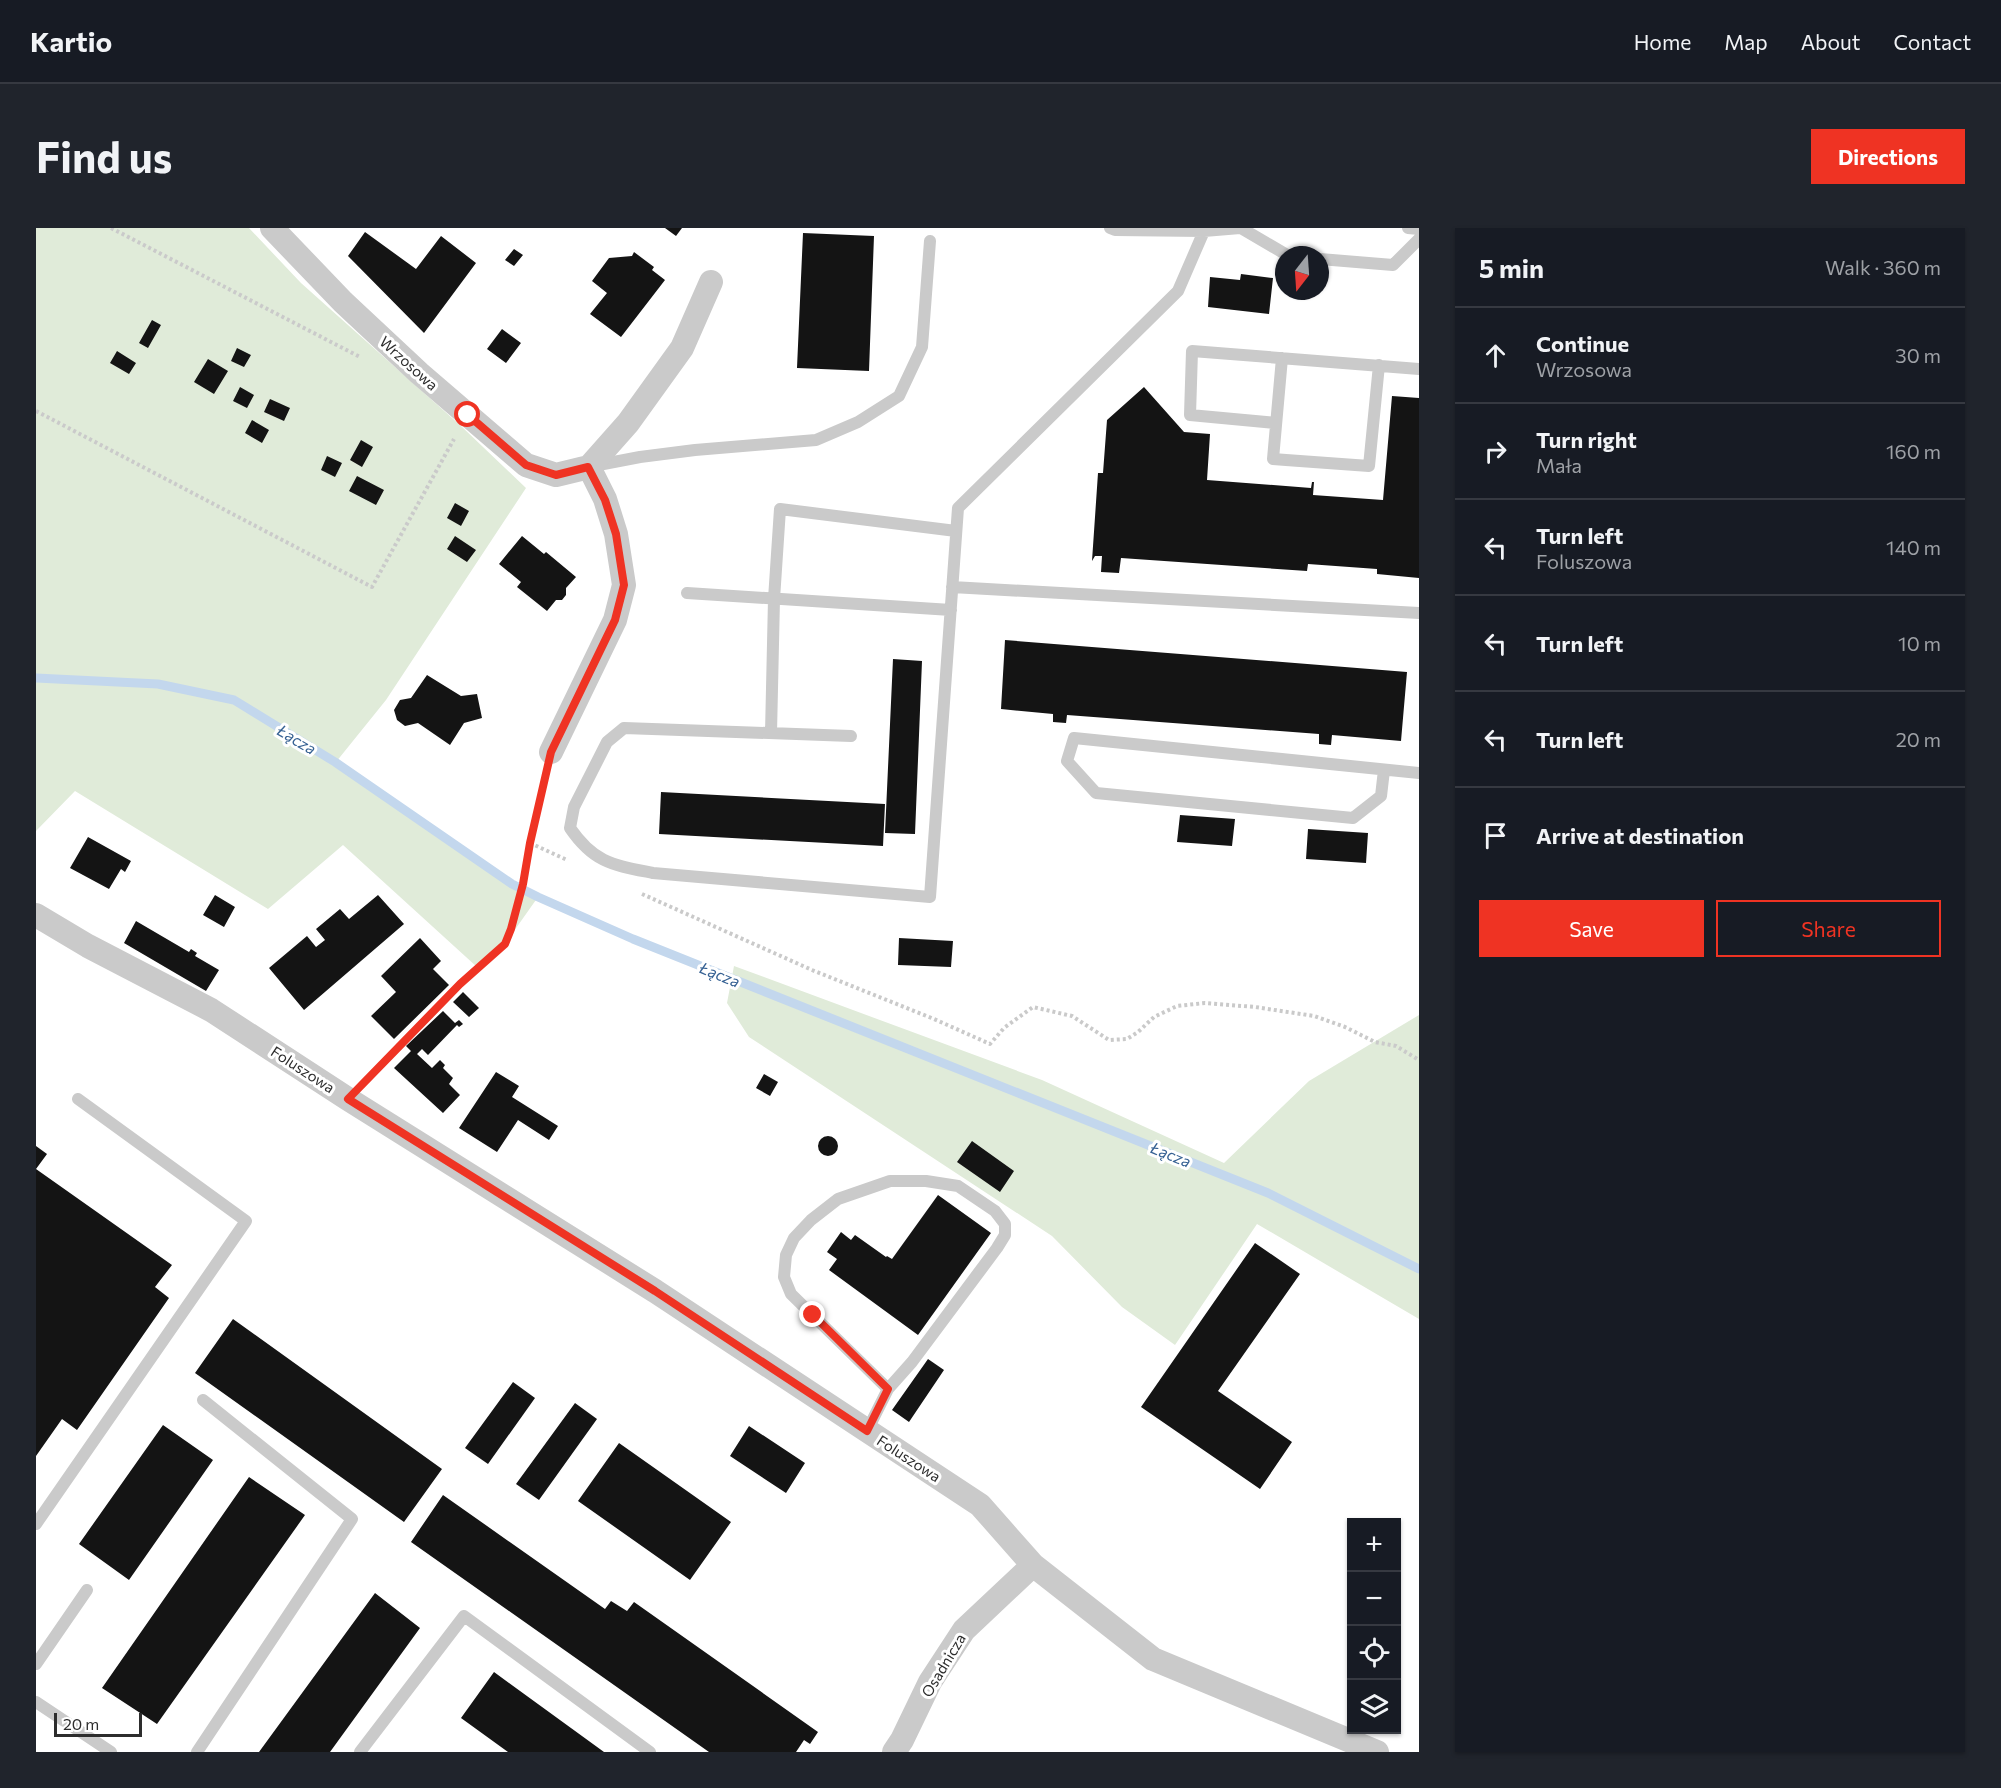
<!DOCTYPE html>
<html lang="en">
<head>
<meta charset="utf-8">
<style>
  :root { --surface:#171b24; --page:#20242c; --text:#f1f3f6; --muted:#9ea1a6; --line:#363941; --accent:#ef3323 }
  body { margin:0; font-family:Commissioner,sans-serif; background:var(--page); color:var(--text) }
  .controls { position:absolute; right:18px; bottom:18px; display:grid; overflow:hidden; border-radius:0px; box-shadow:0 2px 4px #0004 }
  .controls button { width:54px; height:54px; display:grid; place-items:center; padding:0; border:0; border-bottom:2px solid var(--line); background:var(--surface); color:var(--text); font:30px sans-serif }
  .compass { position:absolute; left:1239px; top:18px; width:54px; height:54px; border-radius:50%; background:var(--surface); box-shadow:0 2px 4px #0004; rotate:197deg }
  .scale { position:absolute; left:18px; bottom:15px; width:88px; box-sizing:border-box; padding-left:6px; border:3px solid #2d2d2d; border-top:0; font-size:16px; line-height:21px; white-space:nowrap; color:#2d2d2d; -webkit-text-stroke:4px #fff; paint-order:stroke }
  .stop { position:absolute; width:18px; height:18px; margin:-14px; border:4px solid #ef3323; border-radius:50%; background:#fff }
  .stop.end { background:#ef3323; border-color:#fff; box-shadow:0 2px 6px #0008 }
  .list { margin:0; padding:0; list-style:none }
  h2 { display:flex; justify-content:space-between; align-items:center; height:78px; margin:0; padding:0 24px; font-size:26px }
  h2 small { font-size:20px; font-weight:400; color:var(--muted) }
  .list li { display:grid; grid-template-columns:39px 1fr auto; gap:18px; align-items:center; box-sizing:border-box; height:96px; padding:0 24px; border-top:2px solid var(--line) }
  .list b { display:block; font-size:22px; white-space:nowrap }
  .list p { margin:0; font-size:20px; white-space:nowrap; color:var(--muted) }
  .list em { font-size:20px; font-style:normal; color:var(--muted) }
  .actions { display:flex; gap:12px; padding:18px 24px }
  .actions a { flex:1; padding:14px 0; border:2px solid var(--accent); border-radius:0px; text-align:center; font-size:21px; color:var(--accent) }
  .actions .main { background:var(--accent); color:#fff }
  .icon { flex:none; width:33px; height:33px; fill:none; stroke:currentColor; stroke-width:2; stroke-linecap:round; stroke-linejoin:round }
  .map { position:relative; flex:none; width:1383px; height:1524px; overflow:hidden; border-radius:0px }
  header { display:flex; align-items:center; gap:36px; box-sizing:border-box; height:84px; padding:0 30px; background:var(--surface); border-bottom:2px solid var(--line) }
  header strong { font-size:28px }
  nav { display:flex; gap:33px; margin-inline-start:auto; font-size:21px }
  .intro { display:flex; align-items:center; justify-content:space-between; box-sizing:border-box; height:144px; padding:0 36px }
  h1 { margin:0; font-size:42px }
  .button { padding:15px 27px; border-radius:0px; background:var(--accent); color:#fff; font-size:21px; font-weight:700 }
  main { display:flex; gap:36px; padding:0 36px }
  aside { flex:1; background:var(--surface); border-radius:0px; box-shadow:0 2px 4px #0004 }
  .map>svg:first-child { display:block }
  .green { fill:#e0ebd9 }
  .lines { fill:none; stroke-linecap:round; stroke-linejoin:round }
  .stream { stroke:#c3d7ed; stroke-width:9 }
  .building { fill:#141414 }
  .path { stroke:#cacaca; stroke-width:4; stroke-dasharray:3 3; stroke-linecap:butt }
  .service { stroke:#cacaca; stroke-width:12 }
  .minor { stroke:#cacaca; stroke-width:24 }
  .route { stroke:#ef3323; stroke-width:8 }
  .labels { text-anchor:middle; dominant-baseline:central; stroke-width:6; stroke-linejoin:round; paint-order:stroke }
  .street-label { font-size:15px; fill:#2d2d2d; stroke:#fff }
  .water-label { font-size:16px; font-style:italic; fill:#366193; stroke:#fff }
</style>
</head>
<body>
<header>
<strong>Kartio</strong>
<nav><a>Home</a><a>Map</a><a>About</a><a>Contact</a></nav>
</header>
<div class="intro"><h1>Find us</h1><a class="button">Directions</a></div>
<main>
<div class="map">
<svg width="1383" height="1524" viewBox="0 0 1383 1524">
  <rect width="100%" height="100%" fill="#fff"/>
  <path class="green" d="M0,0H213L265,55L425,198L490,260L350,472L300,534L502,669L478,703L441,739L307,617L232,681L39,563L0,603Z
    M698,738L1006,852L1188,935L1273,853L1383,787V1091L1221,996L1139,1117L1086,1079L1016,1008L713,809L691,775Z"/>
  <g class="lines">
    <path class="stream" d="M0,450L122,456L198,472L299,534L476,656L502,669L597,711L1232,965L1383,1041"/>
  </g>
  <path class="building" d="M629,0H646L640,8Z
    M329,4L380,41L405,8L440,35L388,105L312,28Z
    M767,5L838,8L833,143L761,140Z
    M478,21L487,27L478,38L469,32Z
    M598,24L618,39L616,42L629,52L585,109L554,86L571,65L556,53L573,30L596,28Z
    M1205,46L1237,50L1233,86L1172,79L1174,49L1204,52Z
    M116,92L125,97L112,120L103,115Z
    M466,101L485,115L470,135L451,121Z
    M201,120L215,127L208,139L195,133Z
    M81,123L100,135L93,146L74,135Z
    M172,131L192,143L178,166L158,154Z
    M204,159L218,167L211,180L197,173Z
    M1108,159L1148,204L1174,206L1171,252L1275,260L1276,254H1278L1277,267L1347,272L1356,168L1383,170V350L1341,346V341L1272,336L1271,343L1085,330L1083,345L1065,344L1066,328H1059L1056,333L1062,245H1067L1071,192Z
    M234,171L254,180L248,193L228,184Z
    M216,192L233,202L226,215L209,205Z
    M325,212L337,219L326,239L314,232Z
    M291,228L306,235L299,249L285,242Z
    M321,248L348,262L340,277L313,263Z
    M419,275L433,283L425,298L411,290Z
    M419,308L440,322L431,334L411,321Z
    M486,308L508,326L510,324L540,349L530,360V367L526,372H520L511,383L481,359L485,354L463,336Z
    M969,412L1371,444L1365,513L1296,507L1295,517L1283,516V506L1031,487L1030,495L1017,494V486L965,481Z
    M857,431L886,433L879,606L849,605Z
    M391,447L425,468L441,466L446,490L428,495L414,517L382,495L369,498L361,492L358,482L364,472L375,470Z
    M625,564L849,576L847,618L623,606Z
    M1144,587L1199,591L1196,618L1141,614Z
    M1272,601L1332,605L1330,635L1270,631Z
    M52,609L95,633L89,644L85,641L73,661L34,640Z
    M179,667L199,679L188,699L167,687Z
    M342,667L368,696L268,782L233,740L271,708L280,719L289,712L280,701L304,681L313,691Z
    M100,693L153,724L155,721L161,725L159,728L183,742L170,763L88,715Z
    M384,710L405,733L397,741L413,757L358,811L335,788L360,764L345,748Z
    M863,710L917,713L915,739L862,737Z
    M427,764L443,780L433,789L417,774Z
    M407,783L419,795L423,792L427,796L423,799L421,797L392,827L386,821L381,826L396,840L404,832L409,837L407,840L417,850L413,856L424,867L407,885L358,840L375,823L370,818Z
    M460,844L483,858L476,869L522,898L513,912L482,892L461,924L423,900Z
    M728,846L742,854L734,868L720,860Z
    M782 918a10 10 0 1 1 20 0a10 10 0 1 1-20 0Z
    M936,913L978,943L964,964L921,934Z
    M0,918L11,926L0,941L136,1037L119,1059L133,1070L41,1202L26,1191L0,1228Z
    M902,967L955,1005L882,1107L793,1042L801,1031L791,1024L805,1004L815,1012L819,1007L850,1029L851,1028L856,1031Z
    M1219,1015L1264,1046L1182,1163L1256,1214L1224,1261L1105,1179Z
    M197,1091L406,1241L368,1294L159,1145Z
    M892,1131L908,1142L873,1194L856,1182Z
    M477,1154L499,1170L452,1236L429,1220Z
    M539,1175L561,1191L503,1272L480,1256Z
    M127,1197L177,1232L93,1352L43,1316Z
    M713,1198L769,1235L750,1265L694,1228Z
    M583,1215L695,1294L654,1352L542,1273Z
    M213,1249L269,1287L121,1496L66,1460Z
    M407,1267L569,1381L575,1373L591,1383L598,1374L782,1504L774,1516L768,1512L760,1524H673L375,1314Z
    M339,1365L384,1400L294,1524H223Z
    M458,1444L568,1524H472L425,1490Z"/>
  <g class="lines">
    <path class="path" d="M75,0L324,129
      M0,183L336,359L418,211
      M494,615L531,632
      M606,666L776,742L898,791L954,816L968,800L997,779L1036,788L1073,812L1091,811L1102,804L1118,789L1141,778L1169,775L1219,779L1278,788L1309,799L1339,814L1360,818L1383,832
      M330,852L424,756L469,716L485,665L494,615L510,548"/>
    <path class="service" d="M1074,0L1079,2L1168,3L1204,0
      M1205,0L1251,27
      M1372,0L1383,1
      M1284,31L1357,37L1383,11
      M1246,130L1237,231L1250,232L1333,238L1343,137
      M1240,195L1154,187L1156,123L1383,141
      M557,238L604,229L659,222L780,212L822,194L863,168L886,119L894,13
      M916,359L1383,385
      M651,365L915,382
      M735,505L738,371L744,281L920,303
      M815,508L588,500L571,514L538,579L534,600C558,635 577,637 617,645L894,669L922,280L1142,63L1168,3
      M1348,542L1345,568L1317,590L1060,565L1031,533L1038,510L1383,545
      M831,1203L852,1161L876,1134L961,1020L969,1007V996L959,983L922,958L890,953H854L802,971L775,992L758,1010L750,1027L748,1049L755,1066L852,1161
      M0,1296L210,993L42,871
      M0,1436L51,1362
      M0,1474L75,1524
      M161,1524L316,1291L167,1172
      M324,1524L428,1388L614,1524"/>
    <path class="minor" d="M236,0L307,74L383,145L490,237L520,247L553,239L592,195L646,120L675,54
      M515,524L579,392L588,357L580,306L569,271L553,239
      M0,687L52,718L175,782L312,871L619,1063L944,1277L997,1337L1117,1431L1341,1524
      M858,1524L866,1512L894,1454L928,1402L997,1337"/>
  </g>
  <g class="lines">
    <path class="route" d="M432,187L490,237L520,247L552,239L569,272L580,306L588,357L579,392L515,524L494,615L487,656L475,701L469,716L424,756L312,871L619,1063L831,1203L852,1161L777,1087"/>
  </g>
  <g class="labels">
    <g class="street-label">
      <text transform="translate(373 135) rotate(42)">Wrzosowa</text>
      <text transform="translate(267 841) rotate(33)">Foluszowa</text>
      <text transform="translate(873 1230) rotate(33)">Foluszowa</text>
      <text transform="translate(907 1437) rotate(-59)">Osadnicza</text>
    </g>
    <g class="water-label">
      <text transform="translate(261 511) rotate(31)">Łącza</text>
      <text transform="translate(684 746) rotate(22)">Łącza</text>
      <text transform="translate(1135 926) rotate(22)">Łącza</text>
    </g>
  </g>
</svg>
<div class="controls">
<button>+</button>
<button>−</button>
<button><svg class="icon" aria-label="locate" viewBox="0 0 24 24"><circle cx="12" cy="12" r="6"/><path d="M12 2v4M12 18v4M2 12h4M18 12h4"/></svg></button>
<button><svg class="icon" aria-label="layers" viewBox="0 0 24 24"><path d="M12 4l9 5-9 5-9-5zM3 14l9 5 9-5"/></svg></button>
</div>
<svg class="compass" viewBox="-18 -18 36 36"><path d="M0-13l5 13h-10z" fill="#e53935"/><path d="M0 13l5-13h-10z" fill="#9ea1a6"/></svg>
<div class="scale">20 m</div>
<div class="stop" style="left:432px;top:187px"></div>
<div class="stop end" style="left:777px;top:1087px"></div>
</div>
<aside>
<h2>5 min<small>Walk · 360 m</small></h2>
<ul class="list">
<li><svg class="icon" aria-label="ahead" viewBox="0 0 24 24"><path d="M12 20V5M6 11l6-6 6 6"/></svg><div><b>Continue</b><p>Wrzosowa</p></div><em>30 m</em></li>
<li><svg class="icon" aria-label="right" viewBox="0 0 24 24"><path d="M7 20v-9h11M14 6l5 5-5 5"/></svg><div><b>Turn right</b><p>Mała</p></div><em>160 m</em></li>
<li><svg class="icon" aria-label="left" viewBox="0 0 24 24"><path d="M17 20v-9H6M10 6l-5 5 5 5"/></svg><div><b>Turn left</b><p>Foluszowa</p></div><em>140 m</em></li>
<li><svg class="icon" aria-label="left" viewBox="0 0 24 24"><path d="M17 20v-9H6M10 6l-5 5 5 5"/></svg><div><b>Turn left</b></div><em>10 m</em></li>
<li><svg class="icon" aria-label="left" viewBox="0 0 24 24"><path d="M17 20v-9H6M10 6l-5 5 5 5"/></svg><div><b>Turn left</b></div><em>20 m</em></li>
<li><svg class="icon" aria-label="arrive" viewBox="0 0 24 24"><path d="M6 21V4h12l-3 4 3 4H6"/></svg><div><b>Arrive at destination</b></div></li>
</ul>
<div class="actions"><a class="main">Save</a><a>Share</a></div>
</aside>
</main>
</body>
</html>
